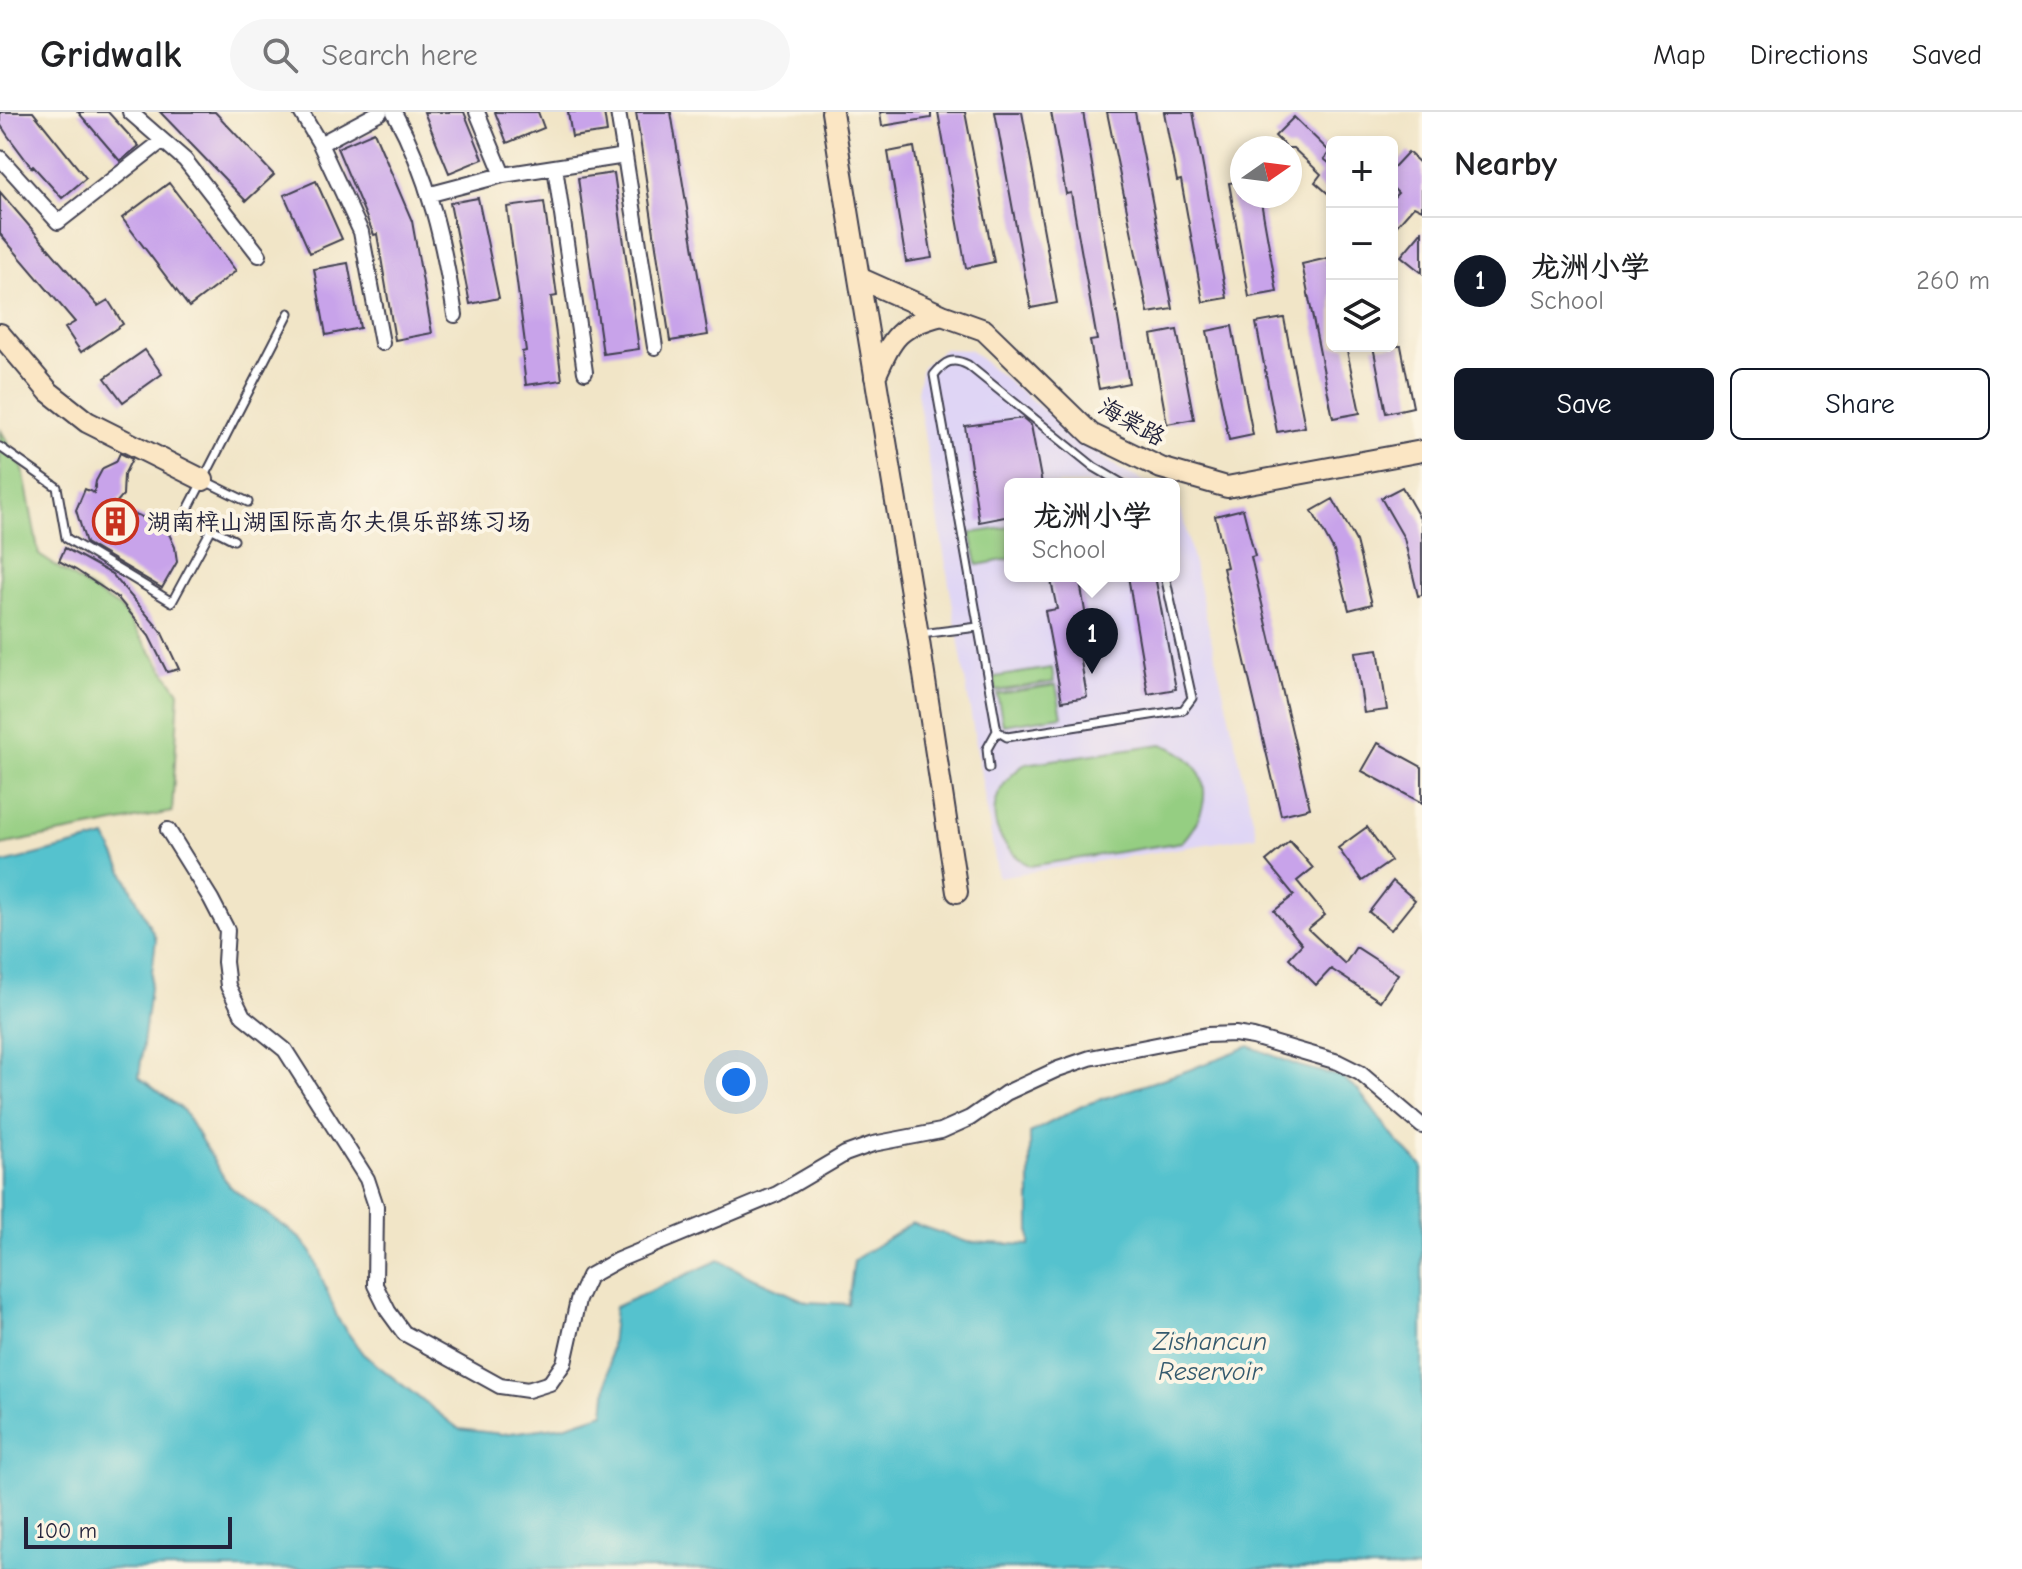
<!DOCTYPE html>
<html lang="en">
<head>
<meta charset="utf-8">
<style>
  :root { --surface:#fff; --page:#f6f6f6; --text:#202124; --muted:#757577; --line:#e0e0e0; --accent:#111827 }
  body { margin:0; font-family:"Comic Neue","LXGW WenKai TC",sans-serif; background:var(--page); color:var(--text) }
  .controls { position:absolute; right:24px; top:24px; display:grid; overflow:hidden; border-radius:12px; box-shadow:0 4px 12px #0003 }
  .controls button { width:72px; height:72px; display:grid; place-items:center; padding:0; border:0; border-bottom:2px solid var(--line); background:var(--surface); color:var(--text); font:40px sans-serif }
  .compass { position:absolute; left:1230px; top:24px; width:72px; height:72px; border-radius:50%; background:var(--surface); box-shadow:0 4px 12px #0003; rotate:76deg }
  .scale { position:absolute; left:24px; bottom:20px; width:208px; box-sizing:border-box; padding-left:8px; border:4px solid #22223b; border-top:0; font-size:22px; line-height:28px; white-space:nowrap; color:#22223b; -webkit-text-stroke:6px #fcf5e5; paint-order:stroke }
  .you { position:absolute; left:736px; top:970px; width:28px; height:28px; margin:-20px; border:6px solid #fff; border-radius:50%; background:#1a73e8; box-shadow:0 0 0 12px #1a73e833 }
  .badge { display:grid; place-items:center; width:52px; height:52px; border-radius:50%; background:var(--accent); color:#fff; font-size:26px; font-weight:700 }
  .pin { position:absolute; translate:-50% -66px; filter:drop-shadow(0 2px 4px #0008) }
  .pin::after { content:''; position:absolute; top:42px; width:28px; height:24px; background:inherit; clip-path:polygon(0 0,100% 0,50% 100%) }
  .popup { position:absolute; left:1004px; top:366px; width:176px; height:104px; box-sizing:border-box; display:grid; place-content:center; border-radius:12px; background:var(--surface); filter:drop-shadow(0 2px 6px #0005); font-size:26px; white-space:nowrap; color:var(--muted) }
  .popup b { font-size:30px; color:var(--text) }
  .popup::after { content:''; position:absolute; left:50%; top:100%; margin-left:-16px; border:16px solid transparent; border-top-color:var(--surface) }
  .list { margin:0; padding:0; list-style:none }
  h2 { display:flex; justify-content:space-between; align-items:center; height:104px; margin:0; padding:0 32px; font-size:34px }
  h2 small { font-size:26px; font-weight:400; color:var(--muted) }
  .list li { display:grid; grid-template-columns:52px 1fr auto; gap:24px; align-items:center; box-sizing:border-box; height:128px; padding:0 32px; border-top:2px solid var(--line) }
  .list b { display:block; font-size:30px; white-space:nowrap }
  .list p { margin:0; font-size:26px; white-space:nowrap; color:var(--muted) }
  .list em { font-size:26px; font-style:normal; color:var(--muted) }
  .actions { display:flex; gap:16px; padding:24px 32px }
  .actions a { flex:1; padding:18px 0; border:2px solid var(--accent); border-radius:12px; text-align:center; font-size:28px; color:var(--accent) }
  .actions .main { background:var(--accent); color:#fff }
  .icon { flex:none; width:44px; height:44px; fill:none; stroke:currentColor; stroke-width:2; stroke-linecap:round; stroke-linejoin:round }
  .map { position:relative; flex:none; width:1422px; height:1457px; overflow:hidden }
  header { display:flex; align-items:center; gap:48px; box-sizing:border-box; height:112px; padding:0 40px; background:var(--surface); border-bottom:2px solid var(--line) }
  header strong { font-size:38px }
  nav { display:flex; gap:44px; margin-inline-start:auto; font-size:28px }
  .search { width:560px; height:72px; background:var(--page); display:flex; align-items:center; gap:20px; box-sizing:border-box; padding:0 28px; border-radius:44px; color:var(--muted); font-size:30px }
  main { display:flex }
  aside { flex:1; background:var(--surface) }
  .map>svg:first-child { display:block }
  .built { fill:#dfd5f5 }
  .green { fill:#95ce82; stroke:#5c785e; stroke-width:2 }
  .water { fill:#55c2ce; stroke:#3c7284; stroke-width:2 }
  .building { fill:#c8a3ea }
  .lines { fill:none; stroke-linecap:round; stroke-linejoin:round }
  .lane-casing { stroke:#413f50; stroke-width:11 }
  .street-casing { stroke:#413f50; stroke-width:18 }
  .secondary-casing { stroke:#413f50; stroke-width:24 }
  .lane { stroke:#fff; stroke-width:7 }
  .street { stroke:#fff; stroke-width:14 }
  .secondary { stroke:#fbe6c4; stroke-width:20 }
  .labels { text-anchor:middle; dominant-baseline:central; stroke-width:8; stroke-linejoin:round; paint-order:stroke }
  .street-label { font-size:24px; fill:#22223b; stroke:#fcf5e5 }
  .poi-label { font-size:24px; fill:#22223b; stroke:#fcf5e5; text-anchor:start }
  .water-label { font-size:26px; font-style:italic; fill:#345a6e; stroke:#fcf5e5 }
</style>
</head>
<body>
<header>
<strong>Gridwalk</strong>
<div class="search"><svg class="icon" aria-label="search" viewBox="0 0 24 24"><circle cx="10" cy="10" r="6"/><path d="M15 15l6 6"/></svg>Search here</div>
<nav><a>Map</a><a>Directions</a><a>Saved</a></nav>
</header>
<main>
<div class="map">
<svg width="1422" height="1457" viewBox="0 0 1422 1457">
  <rect width="100%" height="100%" fill="#fcf5e5"/>
  <filter id="ink" filterUnits="userSpaceOnUse"><feTurbulence type="fractalNoise" baseFrequency=".0125" numOctaves="2"/><feDisplacementMap in="SourceGraphic" scale="16" xChannelSelector="R" yChannelSelector="G"/><feConvolveMatrix kernelMatrix="1 2 1 2 8 2 1 2 1" color-interpolation-filters="sRGB"/></filter>
  <filter id="wash" filterUnits="userSpaceOnUse"><feTurbulence type="fractalNoise" baseFrequency=".006" numOctaves="4" result="noise"/><feDisplacementMap in="SourceGraphic" scale="32" xChannelSelector="R" yChannelSelector="G"/><feGaussianBlur stdDeviation="1.8" result="paint"/><feColorMatrix in="noise" values="0 0 0 0 0 0 0 0 0 0 0 0 0 0 0 0 0 1.4 0 .05"/><feComposite in="paint" operator="in"/></filter>
  <g filter="url(#wash)">
    <rect width="100%" height="100%" fill="#f1e5c7"/>
    <path class="built" d="M944,237L970,238L1093,338L1121,358L1150,372H1010V464H1174V391L1182,401L1257,724L998,765L917,280L922,255Z"/>
    <path class="green" d="M0,317L23,357L39,443L121,497L179,580L172,700L0,733Z
      M1010,415V447L977,453L971,421Z
      M1052,556L1054,570L996,579L994,565Z
      M1056,573L1062,604L1003,613L997,582Z
      M1162,632C1212,650 1216,693 1182,730L1030,754C985,727 982,682 1025,652Z"/>
    <path class="water" d="M106,725L156,827L139,965L183,998L229,1074L300,1126L312,1141L338,1207L363,1242L459,1317L502,1322L564,1314L604,1301L615,1195L719,1148L753,1166L807,1190L848,1192L854,1148L912,1111L967,1130L1030,1133V1021L1084,993L1189,958L1249,934L1299,954L1341,965L1358,978L1396,1028L1422,1054V1457H0V752Z"/>
    <g id="blocks">
      <path class="building" d="M0,0H33L86,66L62,86L33,54L32,56L8,24L0,12Z
        M78,0H108L139,34L120,49Z
        M160,0H215L274,63L246,89Z
        M424,0H464L483,47L449,61Z
        M495,0H538L544,16L507,31Z
        M568,0H604L607,20L572,25Z
        M636,0H671L708,223L670,229Z
        M880,0H931V6L882,14Z
        M938,0H965L994,150L966,156Z
        M995,0H1022L1057,191L1031,196Z
        M1051,0H1083L1129,271L1099,277L1090,229L1097,228L1071,81L1066,82Z
        M1107,0H1135L1173,197L1148,201Z
        M1164,0H1193L1227,186L1203,190L1181,68L1177,69Z
        M1294,5L1330,40L1324,47L1330,52L1332,50V85L1315,70L1321,62L1293,36H1287L1275,24Z
        M374,20L412,109L432,221L395,228L377,122L374,123L337,36Z
        M914,35L932,146L906,150L888,40Z
        M1408,40L1422,53V98L1414,94L1392,119V87L1398,81L1392,75V57Z
        M614,61L639,237L603,242L578,66Z
        M316,69L342,127L310,141L284,83Z
        M1242,69V84H1260L1277,180L1249,185L1229,71Z
        M169,71L236,159L189,195L122,106Z
        M0,80L98,194L108,188L123,212L81,240L65,216L75,210L0,122Z
        M478,86L499,186L470,192L450,91Z
        M544,90L557,184L551,185L562,268L526,273L522,240L526,239L507,95Z
        M1422,119V161L1401,144Z
        M1328,146L1332,165V234H1346L1360,301L1333,306L1302,152Z
        M348,151L360,216L326,223L314,157Z
        M1284,206L1305,315L1277,320L1256,211Z
        M1232,214L1253,323L1229,328L1207,219Z
        M1177,218L1194,307L1167,312L1151,223Z
        M1373,234H1401L1413,295L1386,301Z
        M145,238L162,262L123,290L105,266Z
        M1023,306L1031,313L1042,372H1010V404L979,410L965,314Z
        M120,341L132,347L124,363L123,383L108,400L138,403L158,413L169,422L175,435L177,450L162,476L86,431L76,398L85,377L94,381L96,369L103,356L116,350Z
        M1402,375L1422,410V483L1418,484L1404,426L1381,386Z
        M1333,387L1356,429L1372,492L1349,498L1334,439L1312,399Z
        M1243,397L1255,444L1251,445L1310,696L1281,703L1223,456L1227,455L1215,404Z
        M65,436L112,462L161,519L179,557L167,560L149,524L118,486L76,458L59,449Z
        M1050,464H1079L1087,511L1075,513L1087,585L1062,589L1045,499L1057,497Z
        M1128,464H1155L1176,577L1148,582Z
        M1378,537L1387,598L1364,601L1355,540Z
        M1378,631L1422,655V691L1362,659Z
        M1367,715L1391,749L1362,769L1338,736Z
        M1290,729L1313,756L1297,769L1325,803L1308,817L1345,852L1356,835L1398,862L1380,889L1331,857L1316,873L1289,846L1302,832L1274,799L1294,783L1266,749Z
        M1393,769L1415,788L1391,818L1369,800Z"/>
    </g>
  </g>
  <g filter="url(#ink)">
    <use href="#blocks" fill-opacity="0" stroke="#413f50" stroke-width="2"/>
    <g class="lines">
      <defs>
        <path id="lane" d="M0,335L57,375L66,426L172,490L212,416
          M205,369L248,390
          M1123,372L1094,355L968,253C952,245 945,249 934,263L997,619L1007,625L1183,598L1192,586L1165,464
          M234,428L185,403L289,201
          M921,522L978,515
          M989,656L987,637L997,619"/>
        <path id="street" d="M130,0L185,48L259,143
          M301,0L320,32L361,120L382,231
          M394,0C429,64 444,132 455,203
          M477,0L503,63
          M320,32L380,0
          M625,44L655,235
          M0,46L58,110L162,29
          M555,55L585,260
          M431,82L503,63L625,44L618,0
          M168,718L211,787L227,818L225,850L228,874L243,904L285,938L367,1067L376,1094L375,1173L388,1199L404,1221L500,1274L528,1278L550,1271L564,1251L578,1188L589,1164L618,1148L777,1082L845,1042L873,1032L941,1019L970,1006L1006,981L1058,957L1090,946L1207,923L1235,922L1253,925L1338,950L1360,961L1422,1014"/>
        <path id="secondary" d="M832,0L859,166L942,203L984,218L1091,322L1161,356L1227,375L1422,339
          M859,166L918,523L957,780
          M0,222L49,280L87,310L203,368
          M875,265C893,224 898,214 942,203"/>
      </defs>
      <use href="#lane" class="lane-casing"/>
      <use href="#street" class="street-casing"/>
      <use href="#secondary" class="secondary-casing"/>
      <use href="#lane" class="lane"/>
      <use href="#street" class="street"/>
      <use href="#secondary" class="secondary"/>
    </g>
  </g>
  <defs>
    <symbol id="building-ring" viewBox="-11 -11 22 22"><circle r="9.5" fill="#fcf5e5" stroke="#c8321e" stroke-width="1.5"/><path d="M-4-6H4V6H1V3H-1V6H-4ZM-2.5-4.3h1.7v1.8h-1.7ZM.8-4.3h1.7v1.8H.8ZM-2.5-1h1.7V.8h-1.7ZM.8-1h1.7V.8H.8Z" fill="#c8321e"/></symbol>
  </defs>
  <g fill-rule="evenodd">
    <use href="#building-ring" x="90" y="384" width="51" height="51"/>
  </g>
  <g class="labels">
    <g class="street-label">
      <text transform="translate(1132 310) rotate(29)">海棠路</text>
    </g>
    <g class="poi-label">
      <text x="147" y="410">湖南梓山湖国际高尔夫俱乐部练习场</text>
    </g>
    <g class="water-label">
      <text x="1210" y="1230">Zishancun<tspan x="1210" dy="30">Reservoir</tspan></text>
    </g>
  </g>
</svg>
<div class="controls">
<button>+</button>
<button>−</button>
<button><svg class="icon" aria-label="layers" viewBox="0 0 24 24"><path d="M12 4l9 5-9 5-9-5zM3 14l9 5 9-5"/></svg></button>
</div>
<svg class="compass" viewBox="-18 -18 36 36"><path d="M0-13l5 13h-10z" fill="#e53935"/><path d="M0 13l5-13h-10z" fill="#757577"/></svg>
<div class="scale">100 m</div>
<div class="you"></div>
<div class="pin badge" style="left:1092px;top:562px">1</div>
<div class="popup"><b>龙洲小学</b>School</div>
</div>
<aside>
<h2>Nearby<small></small></h2>
<ul class="list">
<li><span class="badge">1</span><div><b>龙洲小学</b><p>School</p></div><em>260 m</em></li>
</ul>
<div class="actions"><a class="main">Save</a><a>Share</a></div>
</aside>
</main>
</body>
</html>
